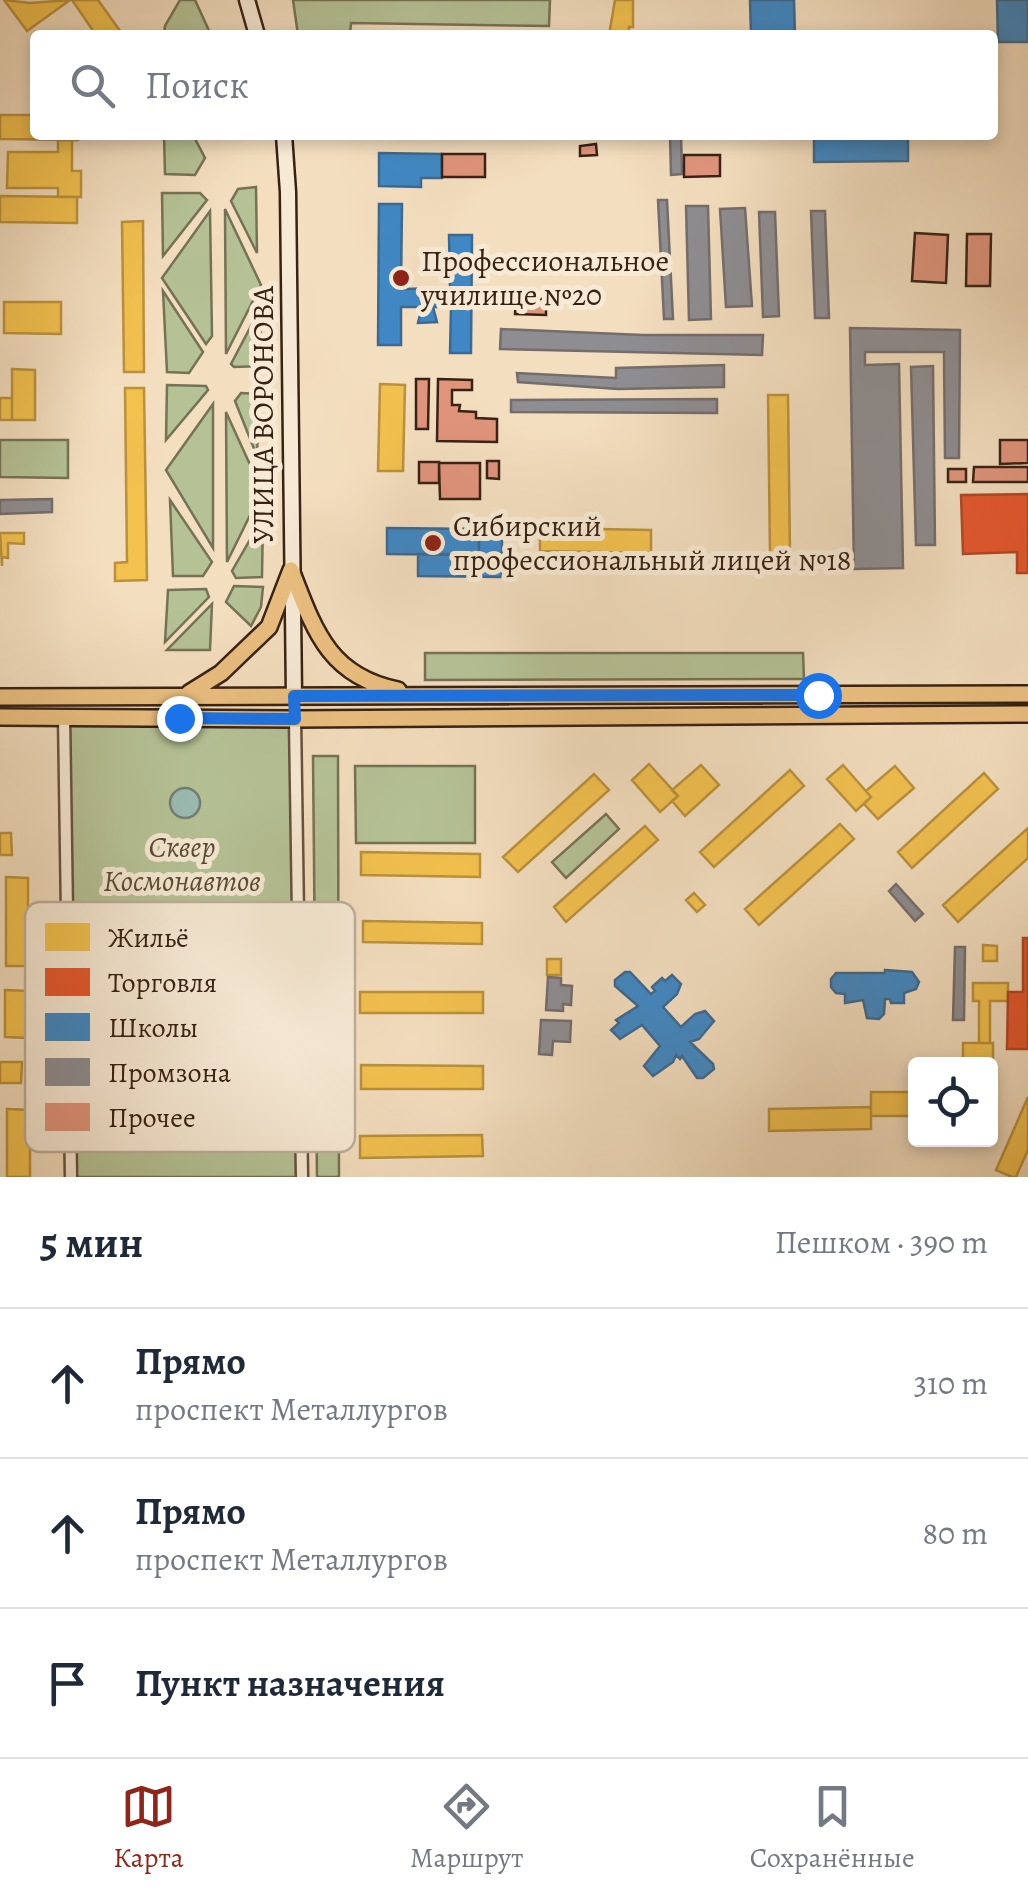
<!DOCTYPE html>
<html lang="ru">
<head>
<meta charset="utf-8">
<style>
  :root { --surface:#fff; --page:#f2f2f3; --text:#1f2937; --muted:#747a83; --line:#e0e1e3; --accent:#8f2418 }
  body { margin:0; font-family:Alegreya,serif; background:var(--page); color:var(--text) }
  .controls { position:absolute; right:30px; bottom:30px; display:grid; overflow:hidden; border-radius:10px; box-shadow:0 5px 15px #0003 }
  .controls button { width:90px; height:90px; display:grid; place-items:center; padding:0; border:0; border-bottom:2px solid var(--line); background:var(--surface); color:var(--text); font:50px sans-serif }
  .stop { position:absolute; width:30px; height:30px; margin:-22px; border:8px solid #1a73e8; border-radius:50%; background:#fff }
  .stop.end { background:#1a73e8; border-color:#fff; box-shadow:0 2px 10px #0008 }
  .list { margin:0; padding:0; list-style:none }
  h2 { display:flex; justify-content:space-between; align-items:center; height:130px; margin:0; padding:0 40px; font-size:42px }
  h2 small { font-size:32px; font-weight:400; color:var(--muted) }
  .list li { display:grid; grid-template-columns:65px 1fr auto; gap:30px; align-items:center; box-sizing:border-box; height:150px; padding:0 40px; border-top:2px solid var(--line) }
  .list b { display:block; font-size:38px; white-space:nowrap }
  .list p { margin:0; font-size:32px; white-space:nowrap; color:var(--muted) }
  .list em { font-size:32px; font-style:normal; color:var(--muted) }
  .icon { flex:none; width:55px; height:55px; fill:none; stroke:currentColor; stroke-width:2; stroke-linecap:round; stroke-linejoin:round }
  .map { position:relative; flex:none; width:1028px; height:1177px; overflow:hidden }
  .search { position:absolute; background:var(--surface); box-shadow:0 5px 15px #0003; left:30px; right:30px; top:30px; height:110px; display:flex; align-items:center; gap:25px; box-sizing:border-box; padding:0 35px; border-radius:10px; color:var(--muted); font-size:38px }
  .sheet { height:580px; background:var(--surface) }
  nav { display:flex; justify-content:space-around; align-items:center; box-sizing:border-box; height:140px; border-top:2px solid var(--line); background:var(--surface); font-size:28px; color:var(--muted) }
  nav a { display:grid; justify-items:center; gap:5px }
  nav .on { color:var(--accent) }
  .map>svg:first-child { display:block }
  .green { fill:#b5c296; stroke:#767255; stroke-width:2.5 }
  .water { fill:#9bbcb4; stroke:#737e74; stroke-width:2.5 }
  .homes { fill:#f2c14e; stroke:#ba913d; stroke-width:2.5 }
  .shops { fill:#e4572e; stroke:#b04726; stroke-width:2.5 }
  .schools { fill:#3f88c5; stroke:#3d6990; stroke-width:2.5 }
  .industry { fill:#8d8d92; stroke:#746d6c; stroke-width:2.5 }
  .building { fill:#e0947c; stroke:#382214; stroke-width:2.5 }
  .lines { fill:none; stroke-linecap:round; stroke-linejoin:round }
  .minor-casing { stroke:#67513f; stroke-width:15 }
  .secondary-casing { stroke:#382214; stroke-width:19 }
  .primary-casing { stroke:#382214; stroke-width:20 }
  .minor { stroke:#f7ead5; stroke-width:10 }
  .secondary { stroke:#f7ead5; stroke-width:14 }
  .primary { stroke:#eabf80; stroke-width:15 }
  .route { stroke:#1a73e8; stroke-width:12 }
  .poi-dot { fill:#8f2418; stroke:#f7ead5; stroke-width:4 }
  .labels { text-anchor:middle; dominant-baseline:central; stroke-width:10; stroke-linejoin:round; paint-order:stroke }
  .poi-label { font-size:30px; fill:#382214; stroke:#f7ead5; text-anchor:start }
  .street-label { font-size:30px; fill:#382214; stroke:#f7ead5 }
  .park-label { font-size:30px; font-style:italic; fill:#574a34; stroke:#f7ead5 }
  .key { fill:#f7ead5; stroke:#beae9b; stroke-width:2.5 }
  .key-label { font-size:28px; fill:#382214 }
</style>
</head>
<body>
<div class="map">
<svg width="1028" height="1177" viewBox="0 0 1028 1177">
  <rect width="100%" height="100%" fill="#f3debf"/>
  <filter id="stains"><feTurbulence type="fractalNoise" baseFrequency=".002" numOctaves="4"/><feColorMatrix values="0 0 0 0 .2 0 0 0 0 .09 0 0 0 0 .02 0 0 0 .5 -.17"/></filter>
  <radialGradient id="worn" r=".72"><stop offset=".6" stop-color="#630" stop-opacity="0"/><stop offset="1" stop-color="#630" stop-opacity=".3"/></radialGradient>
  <path class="green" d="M180,0H195L211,35H164L165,26Z
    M293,0H550L549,26L351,23L350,35H298Z
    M164,135H193L205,158L195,175L165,174Z
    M256,187L257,253L231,201L238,189Z
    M162,193H200L207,200L163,256Z
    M225,209L261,285L226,354Z
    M210,211L212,336L206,344L162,278Z
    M163,291L203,352L189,373L167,372Z
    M261,307L260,366L234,367L231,364Z
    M167,385L206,386L208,390L166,440Z
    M241,393L259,394L257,456L235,401Z
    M213,404V548L166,470Z
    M226,412L262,491L227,562Z
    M0,440H68V478L0,477Z
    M170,500L212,562L203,576H173Z
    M263,517L262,577L236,578L232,571Z
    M234,586L263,587L261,607L251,626L226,602Z
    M206,589L209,597L165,642L168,590Z
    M212,604L210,650H167Z
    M425,653H803L804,679L425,680Z
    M64,716L295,719L302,1177H71Z
    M313,756H338L339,1177H317Z
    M355,766H475V843H356Z
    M606,814L619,829L566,878L552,862Z"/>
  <path class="water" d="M170 803a15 15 0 1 1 30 0a15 15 0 1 1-30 0Z"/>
  <path class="homes" d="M4,0L30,3L70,0L27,31Z
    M72,0H98L123,35H96Z
    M615,0H633V27H629V35H609Z
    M0,115H35V135H78V140L0,139Z
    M58,140H72V171H81V197H58V188H7L8,152H58Z
    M0,196L77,197V223L0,222Z
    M143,221L144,372H124L122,222Z
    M4,302H61V334L4,333Z
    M12,369L35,370V420H12Z
    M380,384L405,385L403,471H378Z
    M125,388H144L147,580L115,581V563L127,562Z
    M768,395H788L790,554H770Z
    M0,398H12V420H0Z
    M540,528L651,530V553L540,551Z
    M0,533H24V544L8,543V558L2,557V566Z
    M649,764L678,796L660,812L632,780Z
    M701,765L719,785L685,816L672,801L678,796L672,790Z
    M843,765L871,797L856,811L827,779Z
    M895,766L914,788L878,819L864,804L871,797L866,791Z
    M790,770L804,786L714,867L700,852Z
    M984,773L998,789L912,868L898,852Z
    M594,774L609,790L518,872L503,857Z
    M840,824L854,839L759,925L745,909Z
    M645,826L658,840L566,922L554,907Z
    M1028,828V858L958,922L943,905Z
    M0,833H11L12,855H0Z
    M361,852L480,854V877L361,875Z
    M6,877L28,878V966H6Z
    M694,893L705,905L697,912L686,900Z
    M363,921L482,923V944L363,942Z
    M983,945L997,946V961H983Z
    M547,959H561V975H547Z
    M973,983H1008V1001H990V1043H979V1001H973Z
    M5,990L28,991L30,1028H28L27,1038L5,1037Z
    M360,992H483V1013H360Z
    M963,1043H993V1066L963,1064Z
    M0,1062H22L21,1083H0Z
    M361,1065L483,1066V1089H361Z
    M871,1092H916V1116H871Z
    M1028,1097V1150L1016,1177H1012L996,1170Z
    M871,1107V1129L769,1131V1109Z
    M7,1109L30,1110V1177H7Z
    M482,1135L483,1156L360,1158V1136Z"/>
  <path class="shops" d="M1028,494V573H1017V552L963,554L961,495Z
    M1023,938H1028V1049H1007L1008,992H1023Z"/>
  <path class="schools" d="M750,0H794L795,35H751Z
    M997,0H1028V42H998Z
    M814,135H908V161L814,162Z
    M379,153L442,154V178H421V187L379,186Z
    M379,204H402L401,289L450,288L449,235H472L471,353H450L451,307H433L437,322L418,323L422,307H401V345H378Z
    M387,528L479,529V555L387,554Z
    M479,532L502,533V577L418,576V554L479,555Z
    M885,970L912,972L919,982L916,989L904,993V1003H891L890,999H885L884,1014L879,1019L867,1018L863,1000L845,1003V994L836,993L831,987V979L836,973H885Z
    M625,972H630L651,994L655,991L652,987L662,978L665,981L672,975L681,984L677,994L663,1007L681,1027L695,1014L705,1011L714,1021L699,1039L690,1042L713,1064L714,1069L703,1078H697L682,1056L680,1059L676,1055L673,1062L653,1076L644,1066L660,1046L642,1025L620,1039L611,1030L619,1023L616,1020L638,1006L615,986V980Z"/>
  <path class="industry" d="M670,135H681L682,174L671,175Z
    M658,200H667L673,319H664Z
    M686,206H708L711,319L689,320Z
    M745,208L752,306L726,307L720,209Z
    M811,211H825L829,318H815Z
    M759,212H775L779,316L763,317Z
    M850,328L960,330L959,458H945L944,352H865V365L899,364L903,568L854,569Z
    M501,329L643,335H763L762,355L500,349Z
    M724,365V387L618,389L518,382L517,373L616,378V368Z
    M933,366L935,545H916L911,367Z
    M717,399V413L511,412V400Z
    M52,499V512L0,514V500Z
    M896,884L923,914L915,921L889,891Z
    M955,947H965L964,1020H953Z
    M548,977L561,978V985L572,986L571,1005L563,1004V1011L546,1010Z
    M541,1020L571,1021L570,1042L553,1041L552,1055L539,1054Z"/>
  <path class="building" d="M596,144L597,155L580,156V146Z
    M442,154H485V177H442Z
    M684,155H720V176L684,177Z
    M915,233L948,235L946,283L912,281Z
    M967,234H991L990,286H966Z
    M516,298L546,299V315L515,314Z
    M416,379H429L428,429H416Z
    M438,379L472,380V390H452V405H460L459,411L476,412V418L497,419V442L437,441Z
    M1000,440H1028V463L1000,464Z
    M487,461H499V479L487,478Z
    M419,462H439V483H419Z
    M439,463H480V499H440Z
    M974,467H1028V482H973Z
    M948,469H966V482H948Z"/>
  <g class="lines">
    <defs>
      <path id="minor" d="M64,716L71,1177
        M295,719L302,1177"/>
      <path id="secondary" d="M247,0L257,35
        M284,135L288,192L294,696"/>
      <path id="primary" d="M291,570C314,629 328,676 398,690
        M189,693L221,673L269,627L291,570
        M0,697L1028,694
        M0,717L295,719L1028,714"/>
    </defs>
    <use href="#minor" class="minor-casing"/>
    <use href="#secondary" class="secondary-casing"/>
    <use href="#primary" class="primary-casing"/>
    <use href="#minor" class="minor"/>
    <use href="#secondary" class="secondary"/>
    <use href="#primary" class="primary"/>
  </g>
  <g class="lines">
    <path class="route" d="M179,718L295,719L294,696L818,695"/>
  </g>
  <g class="poi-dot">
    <circle cx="401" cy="278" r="10"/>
    <circle cx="433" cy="543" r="10"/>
  </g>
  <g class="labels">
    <g class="poi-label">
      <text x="421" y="261">Профессиональное<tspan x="421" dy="34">училище №20</tspan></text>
      <text x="453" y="526">Сибирский<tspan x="453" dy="34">профессиональный лицей №18</tspan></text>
    </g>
    <g class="street-label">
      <text transform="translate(263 415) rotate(-90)">УЛИЦА ВОРОНОВА</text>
    </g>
    <g class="park-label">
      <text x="182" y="847">Сквер<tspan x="182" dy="34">Космонавтов</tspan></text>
    </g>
  </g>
  <rect x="25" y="902" width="330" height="250" rx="15" class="key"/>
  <rect x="45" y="923" width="45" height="28" fill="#f2c14e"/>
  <rect x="45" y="968" width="45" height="28" fill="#e4572e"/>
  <rect x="45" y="1013" width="45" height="28" fill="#3f88c5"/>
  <rect x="45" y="1058" width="45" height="28" fill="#8d8d92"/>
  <rect x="45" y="1103" width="45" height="28" fill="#e0947c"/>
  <g class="key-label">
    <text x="108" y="947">Жильё</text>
    <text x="108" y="992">Торговля</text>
    <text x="108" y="1037">Школы</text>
    <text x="108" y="1082">Промзона</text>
    <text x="108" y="1127">Прочее</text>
  </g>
  <rect width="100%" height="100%" filter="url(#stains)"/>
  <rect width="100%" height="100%" fill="url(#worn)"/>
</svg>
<div class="controls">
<button><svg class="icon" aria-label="locate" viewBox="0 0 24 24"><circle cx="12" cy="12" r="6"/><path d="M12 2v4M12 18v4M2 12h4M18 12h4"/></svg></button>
</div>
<div class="stop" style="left:818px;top:695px"></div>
<div class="stop end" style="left:179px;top:718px"></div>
<div class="search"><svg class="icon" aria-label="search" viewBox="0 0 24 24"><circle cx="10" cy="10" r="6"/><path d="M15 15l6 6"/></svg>Поиск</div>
</div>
<section class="sheet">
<h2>5 мин<small>Пешком · 390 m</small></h2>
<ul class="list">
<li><svg class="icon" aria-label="ahead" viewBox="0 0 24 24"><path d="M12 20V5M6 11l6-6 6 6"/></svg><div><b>Прямо</b><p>проспект Металлургов</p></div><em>310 m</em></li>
<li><svg class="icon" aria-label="ahead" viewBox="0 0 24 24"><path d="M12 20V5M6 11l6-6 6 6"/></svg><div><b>Прямо</b><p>проспект Металлургов</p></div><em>80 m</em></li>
<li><svg class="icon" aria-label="arrive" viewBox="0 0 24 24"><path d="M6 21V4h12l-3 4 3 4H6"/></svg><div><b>Пункт назначения</b></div></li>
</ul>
</section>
<nav>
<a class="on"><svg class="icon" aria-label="map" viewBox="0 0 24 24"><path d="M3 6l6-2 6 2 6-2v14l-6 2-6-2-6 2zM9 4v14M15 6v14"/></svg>Карта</a>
<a><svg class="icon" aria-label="directions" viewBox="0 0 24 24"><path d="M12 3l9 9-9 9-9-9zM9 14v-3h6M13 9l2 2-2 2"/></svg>Маршрут</a>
<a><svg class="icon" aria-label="saved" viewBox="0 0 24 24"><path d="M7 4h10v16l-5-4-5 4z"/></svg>Сохранённые</a>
</nav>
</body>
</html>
